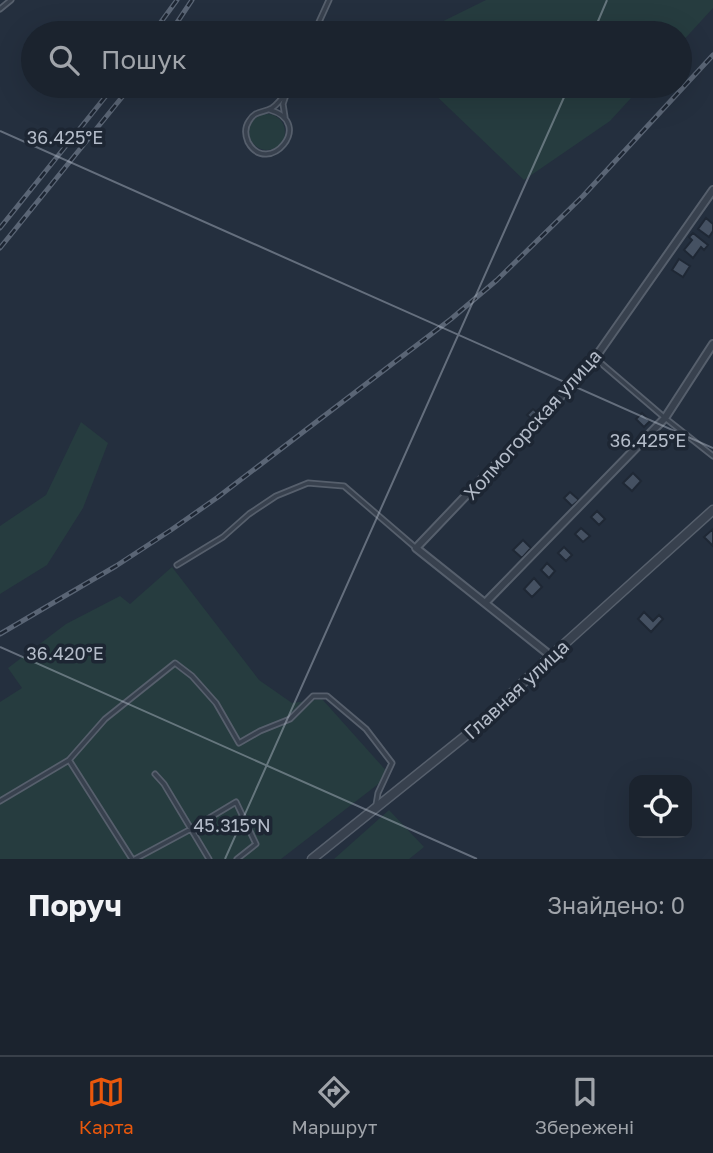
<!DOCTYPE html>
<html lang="uk">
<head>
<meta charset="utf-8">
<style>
  :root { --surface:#1b232e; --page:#282f3a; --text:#f1f3f6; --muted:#a0a4aa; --line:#39404a; --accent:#ea580c }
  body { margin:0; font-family:"Golos Text",sans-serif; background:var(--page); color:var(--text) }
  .controls { position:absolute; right:21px; bottom:21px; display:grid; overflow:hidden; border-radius:14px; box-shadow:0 7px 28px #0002 }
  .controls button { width:63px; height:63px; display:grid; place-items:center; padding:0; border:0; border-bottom:2px solid var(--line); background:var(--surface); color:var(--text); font:35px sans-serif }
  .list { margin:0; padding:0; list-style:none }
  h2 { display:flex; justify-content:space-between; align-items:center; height:91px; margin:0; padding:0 28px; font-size:30px }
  h2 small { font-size:23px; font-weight:400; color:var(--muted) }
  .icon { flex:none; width:38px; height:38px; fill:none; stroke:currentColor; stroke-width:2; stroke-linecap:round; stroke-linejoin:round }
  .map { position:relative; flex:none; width:713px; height:859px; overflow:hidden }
  .search { position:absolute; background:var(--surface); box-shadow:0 7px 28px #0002; left:21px; right:21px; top:21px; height:77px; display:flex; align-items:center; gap:18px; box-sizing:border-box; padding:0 24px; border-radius:38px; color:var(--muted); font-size:26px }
  .sheet { height:196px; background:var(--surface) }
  nav { display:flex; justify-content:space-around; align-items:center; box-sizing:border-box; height:98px; border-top:2px solid var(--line); background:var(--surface); font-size:19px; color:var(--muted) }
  nav a { display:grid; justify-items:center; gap:4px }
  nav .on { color:var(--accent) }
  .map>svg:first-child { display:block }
  .green { fill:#263c3f }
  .building { fill:#455162; stroke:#1f2835; stroke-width:2 }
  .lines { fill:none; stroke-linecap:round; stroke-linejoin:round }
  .service-casing { stroke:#565f6c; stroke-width:7 }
  .minor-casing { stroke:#565f6c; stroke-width:10 }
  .tertiary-casing { stroke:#565f6c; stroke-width:11 }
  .service { stroke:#38414e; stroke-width:3.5 }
  .minor { stroke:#38414e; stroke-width:6 }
  .tertiary { stroke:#38414e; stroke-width:8 }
  .rail-casing { stroke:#5a6575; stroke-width:5 }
  .rail { stroke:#1d2633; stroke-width:2.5; stroke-dasharray:8; stroke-linecap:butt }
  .ticks { fill:none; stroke:#b4bcc9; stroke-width:2; stroke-opacity:0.45 }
  .labels { text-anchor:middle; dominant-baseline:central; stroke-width:7; stroke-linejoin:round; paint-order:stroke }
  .street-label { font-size:19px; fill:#b4bcc9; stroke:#1d2633 }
  .ticks-label { font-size:18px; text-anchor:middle; fill:#b4bcc9; stroke:#1d2633; stroke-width:7; stroke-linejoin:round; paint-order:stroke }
</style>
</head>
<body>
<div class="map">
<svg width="713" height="859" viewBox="0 0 713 859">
  <rect width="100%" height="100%" fill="#242f3e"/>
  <path class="green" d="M486,0H713V8L680,44V33H419Z
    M426,86H642L610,121L524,180Z
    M249 132a18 18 0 1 1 36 0a18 18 0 1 1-36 0Z
    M81,422L108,443L83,508L47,565L0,594V526L46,495Z
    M172,567L259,680L292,703L322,699L390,775L281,859H0V702L22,688L8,668L66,624L120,596L130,604Z
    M389,810L424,847L409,859H334Z"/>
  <path class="building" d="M706,218L713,224V231L709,237L698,229Z
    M693,233L708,245L704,250L701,247L693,258L684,250L692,240L689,237Z
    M679,259L690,266L683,277L672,270Z
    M533,409L538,413L532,419L527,415Z
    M642,413L650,421L644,427L636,419Z
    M633,473L641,481L632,491L623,483Z
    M570,492L579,500L572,506L564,498Z
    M597,511L605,519L599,525L591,517Z
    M581,528L590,536L583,542L575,534Z
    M713,529V546L704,537Z
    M523,540L531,548L522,558L513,550Z
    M564,547L572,555L566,561L558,553Z
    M547,563L555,571L549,578L541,570Z
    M534,578L542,587L532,597L524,589Z
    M644,612L653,621L659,615L663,619L651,632L638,619Z"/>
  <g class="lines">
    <defs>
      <path id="service" d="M0,9L11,0
        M314,33L329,0
        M270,110C316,123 268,178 248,142C245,135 245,127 249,121C255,110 264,113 272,108C278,104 283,97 287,91
        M285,117L283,104L289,86
        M595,358L665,418L713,456
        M177,565L223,537L249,514L276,496L308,483L344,486L416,548
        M155,774L164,784L209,859
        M0,801L69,760
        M132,859L69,760L105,719L175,663L192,676L216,703L239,743L260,731L290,719L313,696H327L366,729L392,763L378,793L376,805
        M135,859L191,829L236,802L256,844L237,859"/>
      <path id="minor" d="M485,603L665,418L713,344
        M551,656L416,548L581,375L595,358L713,190"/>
      <path id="tertiary" d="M312,859L474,729L551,656L713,510"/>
    </defs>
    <use href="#service" class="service-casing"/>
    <use href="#minor" class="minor-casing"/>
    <use href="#tertiary" class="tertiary-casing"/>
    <use href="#service" class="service"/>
    <use href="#minor" class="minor"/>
    <use href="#tertiary" class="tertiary"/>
    <defs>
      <path id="rail" d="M153,33L177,0
        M170,33L192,0
        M0,228L114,86
        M0,248L131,86
        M0,634L116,566L171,530L218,497L451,319L497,280L583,196L713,55"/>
    </defs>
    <use href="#rail" class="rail-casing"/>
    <use href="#rail" class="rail"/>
  </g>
  <path class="ticks" d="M593,33L607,0M0,131L713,448M0,647L477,859M225,859L569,86"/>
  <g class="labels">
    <g class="street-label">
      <text transform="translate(532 424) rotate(-48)">Холмогорская улица</text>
      <text transform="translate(516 689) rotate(-43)">Главная улица</text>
    </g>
  </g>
  <g class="ticks-label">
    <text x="65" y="144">36.425°E</text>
    <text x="648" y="447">36.425°E</text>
    <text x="65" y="660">36.420°E</text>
    <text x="232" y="832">45.315°N</text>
  </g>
</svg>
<div class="controls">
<button><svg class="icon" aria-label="locate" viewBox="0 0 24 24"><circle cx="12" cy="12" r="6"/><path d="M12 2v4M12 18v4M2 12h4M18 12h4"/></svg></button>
</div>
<div class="search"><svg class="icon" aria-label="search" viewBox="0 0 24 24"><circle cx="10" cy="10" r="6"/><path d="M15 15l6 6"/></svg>Пошук</div>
</div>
<section class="sheet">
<h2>Поруч<small>Знайдено: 0</small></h2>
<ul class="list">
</ul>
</section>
<nav>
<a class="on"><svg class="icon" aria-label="map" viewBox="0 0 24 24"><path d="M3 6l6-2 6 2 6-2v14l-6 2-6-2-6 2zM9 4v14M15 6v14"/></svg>Карта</a>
<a><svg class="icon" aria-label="directions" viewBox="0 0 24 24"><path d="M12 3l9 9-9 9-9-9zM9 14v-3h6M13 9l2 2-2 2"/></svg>Маршрут</a>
<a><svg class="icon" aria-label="saved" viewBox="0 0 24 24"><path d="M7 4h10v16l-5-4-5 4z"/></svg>Збережені</a>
</nav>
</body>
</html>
